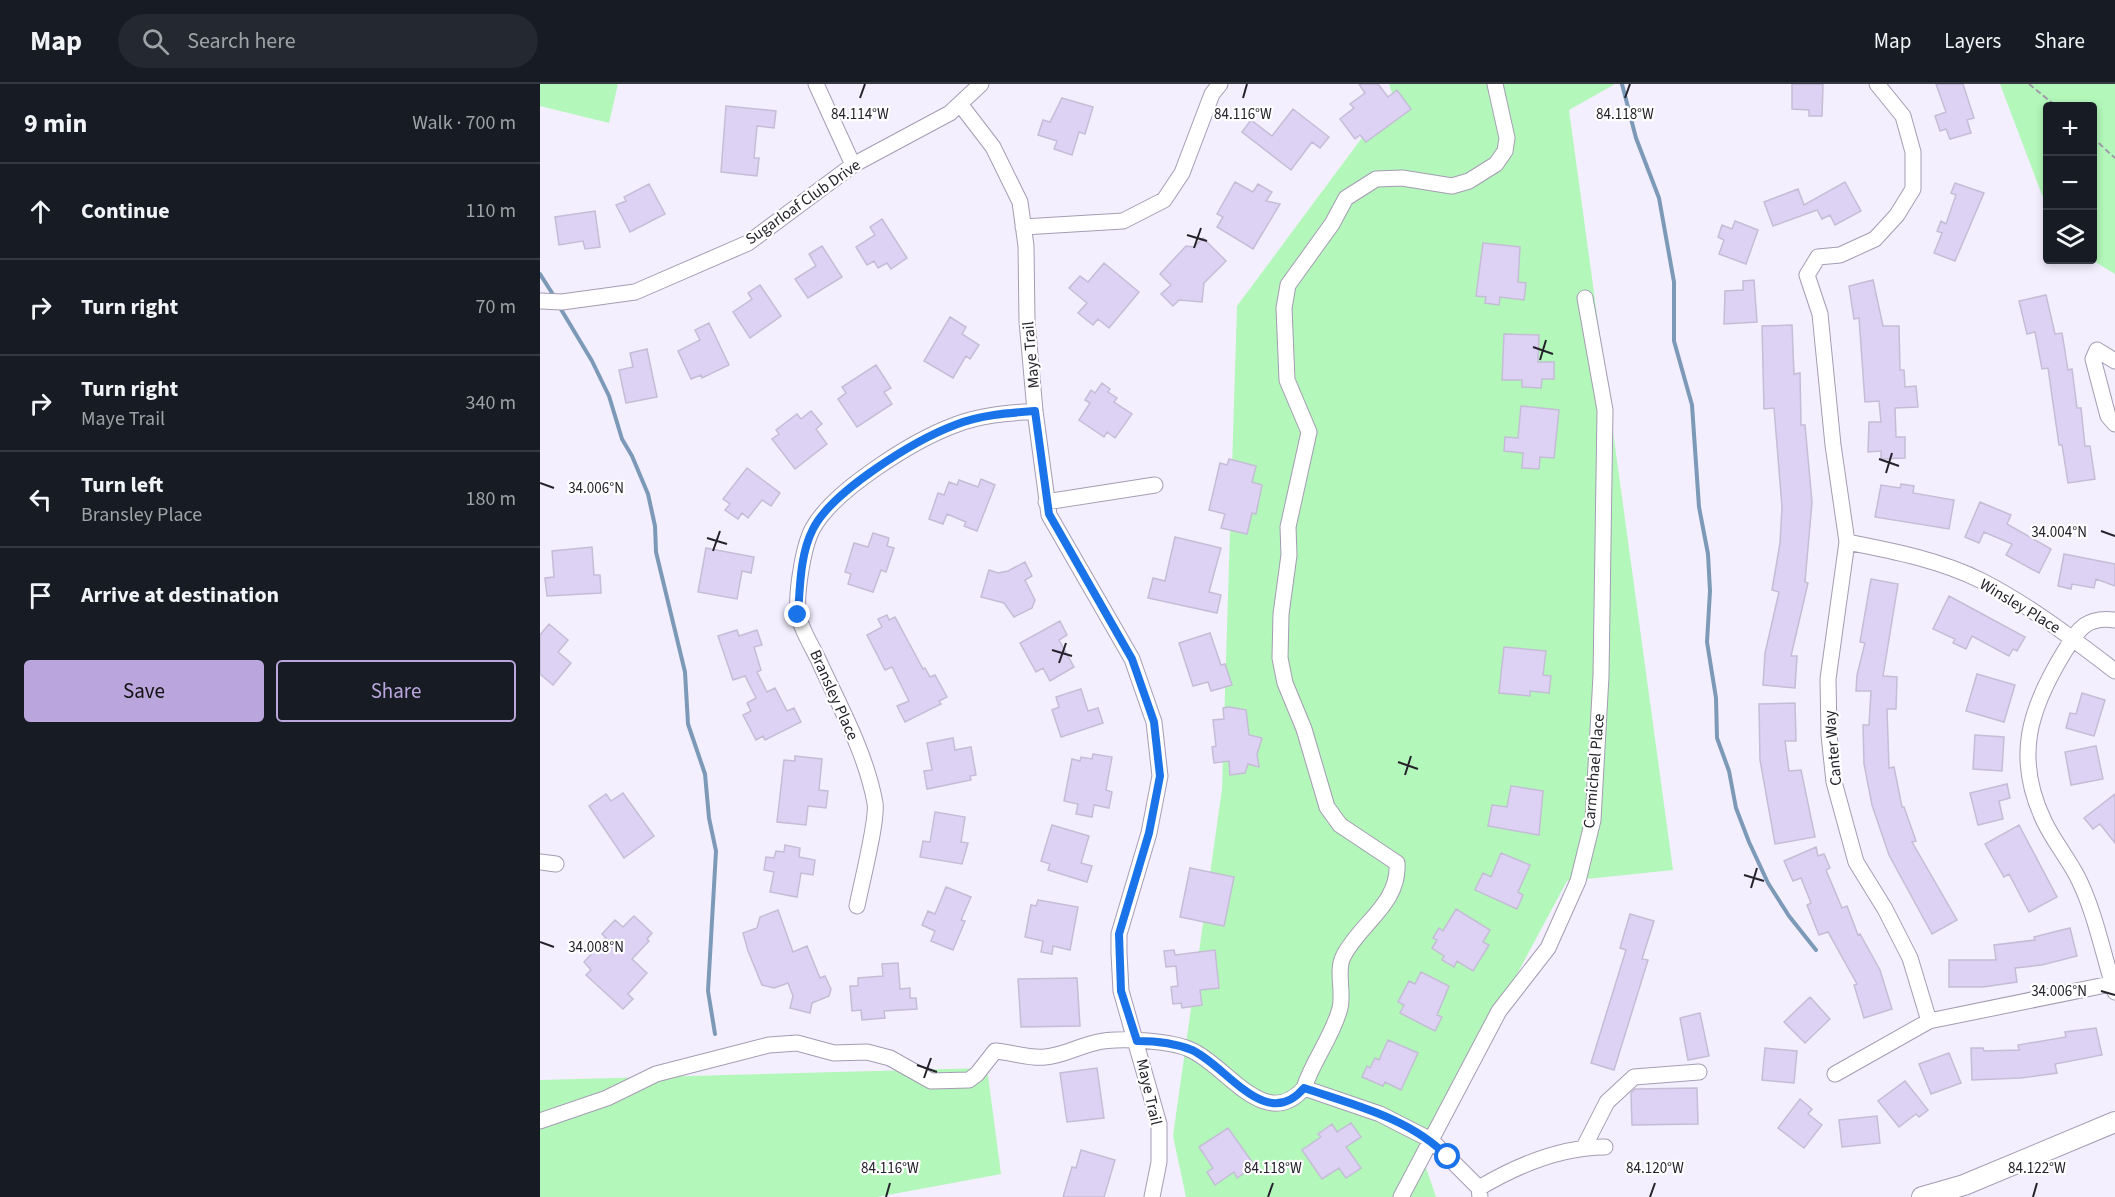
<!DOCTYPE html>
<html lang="en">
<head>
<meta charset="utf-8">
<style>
  :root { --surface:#171b24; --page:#242831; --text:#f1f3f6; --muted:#9ea1a6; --line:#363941; --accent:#baa6dd }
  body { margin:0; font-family:"Source Sans 3",sans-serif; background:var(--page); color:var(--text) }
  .controls { position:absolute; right:18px; top:18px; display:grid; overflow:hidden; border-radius:6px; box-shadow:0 3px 9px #0003 }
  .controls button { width:54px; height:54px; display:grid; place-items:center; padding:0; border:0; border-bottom:2px solid var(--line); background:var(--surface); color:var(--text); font:30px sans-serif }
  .stop { position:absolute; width:18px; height:18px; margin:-14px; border:4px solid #1a73e8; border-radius:50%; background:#fff }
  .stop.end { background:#1a73e8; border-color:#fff; box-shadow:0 2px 6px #0008 }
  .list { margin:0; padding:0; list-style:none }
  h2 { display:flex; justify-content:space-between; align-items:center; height:78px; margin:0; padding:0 24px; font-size:26px }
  h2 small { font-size:20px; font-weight:400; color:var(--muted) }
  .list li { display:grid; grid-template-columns:39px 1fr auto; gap:18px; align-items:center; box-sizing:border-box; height:96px; padding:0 24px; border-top:2px solid var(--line) }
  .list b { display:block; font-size:22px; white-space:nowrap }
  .list p { margin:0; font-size:20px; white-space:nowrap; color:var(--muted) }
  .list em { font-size:20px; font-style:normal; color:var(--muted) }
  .actions { display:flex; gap:12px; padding:18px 24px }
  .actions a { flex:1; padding:14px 0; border:2px solid var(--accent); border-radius:6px; text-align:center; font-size:21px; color:var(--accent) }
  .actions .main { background:var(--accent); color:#111 }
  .icon { flex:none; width:33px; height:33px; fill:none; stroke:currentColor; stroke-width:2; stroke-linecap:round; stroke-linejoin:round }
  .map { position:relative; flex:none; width:1575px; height:1113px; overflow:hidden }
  header { display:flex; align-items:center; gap:36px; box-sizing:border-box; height:84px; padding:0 30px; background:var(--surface); border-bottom:2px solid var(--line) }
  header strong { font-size:28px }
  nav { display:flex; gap:33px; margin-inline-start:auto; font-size:21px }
  .search { width:420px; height:54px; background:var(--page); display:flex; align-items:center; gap:15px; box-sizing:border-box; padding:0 21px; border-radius:33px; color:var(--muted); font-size:22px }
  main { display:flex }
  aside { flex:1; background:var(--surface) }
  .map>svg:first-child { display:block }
  .green { fill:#b3f7ba }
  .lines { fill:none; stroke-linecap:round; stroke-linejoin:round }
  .stream { stroke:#7c9ab8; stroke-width:4 }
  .building { fill:#ddd2f4; stroke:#c5bdd6; stroke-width:1.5 }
  .minor-casing { stroke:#a59cb4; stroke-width:17 }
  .major-casing { stroke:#a59cb4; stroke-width:22 }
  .path { stroke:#a19ca9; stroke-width:2; stroke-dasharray:6 3; stroke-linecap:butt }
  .minor { stroke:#fff; stroke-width:15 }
  .major { stroke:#fff; stroke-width:20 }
  .route { stroke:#1a73e8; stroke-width:8 }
  .ticks { fill:none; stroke:#25222b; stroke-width:2 }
  .labels { text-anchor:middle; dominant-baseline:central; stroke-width:4.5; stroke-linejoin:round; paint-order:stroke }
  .street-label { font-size:16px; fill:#25222b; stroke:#fff }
  .ticks-label { font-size:15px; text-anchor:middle; fill:#25222b; stroke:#fff; stroke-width:4.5; stroke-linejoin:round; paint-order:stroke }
</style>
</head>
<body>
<header>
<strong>Map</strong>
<div class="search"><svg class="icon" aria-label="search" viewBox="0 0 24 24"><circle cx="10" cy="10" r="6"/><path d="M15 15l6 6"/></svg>Search here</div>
<nav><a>Map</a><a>Layers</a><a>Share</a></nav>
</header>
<main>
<aside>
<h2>9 min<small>Walk · 700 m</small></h2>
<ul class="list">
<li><svg class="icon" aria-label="ahead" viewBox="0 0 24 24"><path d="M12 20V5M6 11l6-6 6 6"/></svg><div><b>Continue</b></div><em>110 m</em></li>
<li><svg class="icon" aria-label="right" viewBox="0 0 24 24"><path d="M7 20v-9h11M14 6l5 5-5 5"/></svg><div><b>Turn right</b></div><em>70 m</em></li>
<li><svg class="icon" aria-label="right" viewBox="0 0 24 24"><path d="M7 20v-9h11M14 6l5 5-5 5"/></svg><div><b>Turn right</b><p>Maye Trail</p></div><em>340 m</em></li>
<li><svg class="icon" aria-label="left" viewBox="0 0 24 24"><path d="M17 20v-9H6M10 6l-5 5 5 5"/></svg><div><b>Turn left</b><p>Bransley Place</p></div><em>180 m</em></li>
<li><svg class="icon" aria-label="arrive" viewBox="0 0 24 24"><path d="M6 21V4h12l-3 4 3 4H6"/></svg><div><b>Arrive at destination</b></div></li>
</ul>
<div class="actions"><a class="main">Save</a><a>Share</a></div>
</aside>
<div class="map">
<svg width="1575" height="1113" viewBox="0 0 1575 1113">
  <rect width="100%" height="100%" fill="#f4effe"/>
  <path class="green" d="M0,0H78L69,39L0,22Z
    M849,0H1075L1029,26L1133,786L1027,797L881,1069L896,1113H646L633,1052L682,705L697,222L853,12Z
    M1460,0H1575V190L1552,176V22H1508L1507,124Z
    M447,984L461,1090L337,1113H0V996Z"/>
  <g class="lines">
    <path class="stream" d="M1082,0L1096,54L1119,114L1134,198V257L1152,321L1159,423L1168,470L1170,507L1167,558L1176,614L1177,654L1189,687L1196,724L1209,758L1228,799L1249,832L1276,866
      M0,190L14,212
      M19,222L52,277L69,312L82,355L92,372L108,410L115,442L116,468L145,588L148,640L165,690L169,734L176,767L168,907L175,950"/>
  </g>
  <path class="building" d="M819,0H838L848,13L857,6L871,25L826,58L820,51L815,55L800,35L814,24L810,20L825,9Z
    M1252,0H1283L1282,32H1269V26L1252,25Z
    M1396,0H1423L1434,34L1427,36L1431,49L1410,55L1406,45L1400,47L1395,32L1406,28Z
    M522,14L553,23L545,50L539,48L532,71L514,65L517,57L498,51L503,36L510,38Z
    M186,22L236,27L234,44L217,42L214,74H219L217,92L181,88Z
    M753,25L789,53L780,64L772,58L751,86L702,48L711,36L732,52Z
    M695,98L713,108L718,100L732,108L726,117L740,120L713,165L677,143L683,133L677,130Z
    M1305,98L1321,127L1295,141L1290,131L1282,135L1277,126L1233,142L1224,118L1258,105L1264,121Z
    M1415,99L1444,109L1415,177L1394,169L1402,149L1397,147L1401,137L1406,140L1416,111L1411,109Z
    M109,100L125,130L90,148L76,121L86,117L84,113Z
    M55,127L60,163L45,165L43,157L19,161L15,133Z
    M342,135L367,174L351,185L347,179L338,184L334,177L327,181L316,163L335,151L330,143Z
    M1195,137L1218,146L1206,180L1179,170L1184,156L1178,153L1182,141L1192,145Z
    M663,154L686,177L664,199L662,218L639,216L633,222L621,210L631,201L620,190L646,162L654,163Z
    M943,159L980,163L978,198L986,199L984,216L960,213L959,221L945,219L946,213L936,212Z
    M282,162L302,193L268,214L255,195L276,182L269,170Z
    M564,179L599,208L569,244L558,235L553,241L538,229L547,219L529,204L540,192L548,198Z
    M1214,196L1217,238L1184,240L1185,207L1203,206V197Z
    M1333,196L1343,242H1359L1360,286H1364L1365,303L1376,302L1378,323L1355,324L1356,353H1365V374L1341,375V367L1328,368L1329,338H1341L1339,317L1325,318L1319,234L1314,235L1309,202Z
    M220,201L241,232L210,254L193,228L212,215L208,209Z
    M1506,211L1515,250L1522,249L1528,286L1532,285L1537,324H1541L1545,362H1550L1555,395L1528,399L1522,361H1519L1508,284L1502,285L1495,248L1487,250L1479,217Z
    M410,233L426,243L422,250L439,261L430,275L426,272L413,294L384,277Z
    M169,239L189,281L162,294L161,291L151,295L138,267L160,256L155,246Z
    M1252,241L1254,290L1260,289L1261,341H1265L1272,418L1265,498L1268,499L1251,572H1257L1255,604L1223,601L1225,569L1239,508L1232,506L1240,459L1242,423L1234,324L1224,325L1222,242Z
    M964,250L999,251L998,278H1014V295H1002L1001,304L982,303V296H962Z
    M107,265L117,313L86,319L79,286L93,283L90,269Z
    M336,281L351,304L344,308L352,320L317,343L298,315L306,309L302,303Z
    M562,299L570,305L568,308L577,314L574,318L592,330L575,354L567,348L564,353L539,336L550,319L545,316L551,306L555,309Z
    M981,322L1019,326L1014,374L1000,373L999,385L982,384L983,369L964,367L965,353L978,354Z
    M271,327L282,340L276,345L287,360L255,385L232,355L239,350L236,346L257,330L261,335Z
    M689,375L716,382L712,398L722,401L716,430L712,429L707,450L681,444L685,430L669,426L680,379L687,381Z
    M207,384L240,409L231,422L222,416L208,434L202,429L198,435L185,426L190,420L183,415Z
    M441,395L455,401L437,447L424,442L426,438L407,430L403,440L389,435L398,409L404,411L409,398L417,401L419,396L438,403Z
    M1361,400L1374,402L1373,409L1414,416L1409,445L1335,433L1341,401L1360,404Z
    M1440,418L1471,431L1467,440L1511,465L1499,489L1466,471L1472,460L1444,448L1439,459L1425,453Z
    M333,449L349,454L347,462L354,464L346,488L341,486L333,508L308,500L311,490L305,488L314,459L328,463Z
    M635,453L681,464L669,508L681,511L677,529L608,514L613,494L625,497Z
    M52,463L54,491H60L61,509L7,512L5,494L14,493L12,467Z
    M166,464L214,473L211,489L202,487L197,515L158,508Z
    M1524,470L1575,480V502L1556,495L1554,504L1532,500L1531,505L1518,502Z
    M485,478L492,492L485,496L495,516L492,524L474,533L464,519L441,513L449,486L458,489L468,487Z
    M1331,495L1358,500L1343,592L1357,593L1356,625H1347L1349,684L1354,683L1362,723H1364L1376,757L1372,758L1417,836L1392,850L1349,771L1332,721L1324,680L1323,641H1329L1331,607H1316L1317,591L1325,559L1320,558Z
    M1409,512L1485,553L1477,567L1473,565L1469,572L1432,552L1426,565L1413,559L1415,555L1393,545Z
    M347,531L349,536L355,533L383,585L385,584L390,593L395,591L407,613L399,617L401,620L365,638L357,622L369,617L352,583L345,586L327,551L342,543L338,535Z
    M520,537L527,551L519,556L534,583L510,597L503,584L496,588L480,559Z
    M9,540L28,556L18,568L31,579L13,601L0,590V551Z
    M197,546L199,552L217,546L222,561L214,563L221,586L217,588L227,608L235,604L247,627L254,624L261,638L225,656L223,652L216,656L203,631L211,627L207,619L216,614L205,592L193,596L178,552Z
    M670,549L681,581L685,580L692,601L671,607L668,598L653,602L639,559Z
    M964,563L1006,567L1003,591L1011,592L1009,609L990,607V612L959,609Z
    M1437,590L1475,601L1464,638L1426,627Z
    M541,605L548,627L558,624L563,639L521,653L512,626L519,623L516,613Z
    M1542,609L1565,616L1554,652L1526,644L1530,629L1536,630Z
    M1255,619L1256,657H1245L1249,687L1261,686L1275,753L1235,760L1220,676L1219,620Z
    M689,623L706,626L709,651L722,654L717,670L719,683L708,680L705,689L690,691L689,677L674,679L672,663L676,662L673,636L684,635L683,624Z
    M1435,651L1464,653L1462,687L1433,685Z
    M413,654L415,666L431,663L436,691L430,692L431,696L387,705L384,687L392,686L387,659Z
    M1556,662L1563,695L1531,701L1525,668Z
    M553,670L572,673L566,706L572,708L569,724L554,721L552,733L536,730L538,720L524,717L532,675L540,677L541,673L552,675Z
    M255,672L282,675L279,706L288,707L286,724L268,722L266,741L237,738L244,676L255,677Z
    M1467,700L1470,714L1459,717L1463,735L1438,741L1430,709Z
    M971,702L1003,707L999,751L948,742L952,721L967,723Z
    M83,709L114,752L84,774L49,722L66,710L71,717Z
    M1575,710V759L1560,740L1553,745L1544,734Z
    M395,728L425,733L421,758L428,759L422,780L380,773L383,757L390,758Z
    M512,741L549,752L541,779L552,782L547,798L508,786L510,780L501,777Z
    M1479,741L1517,813L1489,828L1469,790L1464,793L1445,760Z
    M245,761L260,764L259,773L275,776L273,791L261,789L257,813L230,808L234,788L224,786L226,773L234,774L236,767L244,768Z
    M1276,763L1278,772L1284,770L1290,784L1286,786L1302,824L1307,822L1318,851L1320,850L1340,886L1352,925L1324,934L1314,901L1317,900L1288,848L1279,851L1267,821L1271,819L1261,794L1253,797L1244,777Z
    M961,769L990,781L978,808L983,811L977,825L935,806L943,789L951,793Z
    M650,784L694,793L684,842L640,833Z
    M406,803L431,813L421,836L425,837L413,866L391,857L395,847L382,841L388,827L395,830Z
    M498,816L538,823L530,866L513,862L512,870L501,868L503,857L485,853L491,821L496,822Z
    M916,825L950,846L943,858L949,861L933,887L917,877L914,883L902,876L904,872L892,864L897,856L893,854L899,844L903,847Z
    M238,826L253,868L267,862L280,894L285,892L291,905L289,912L272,919L270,929L250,924L253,912L248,899L234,904L222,901L208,867L203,849L217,844L220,833Z
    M1090,830L1114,837L1102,875L1108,876L1074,986L1051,979L1086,866L1080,864Z
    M94,832L112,849L107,855L109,857L92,875L107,889L88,910L93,915L83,925L46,891L51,886L44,878L66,854L62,850L75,836L83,843Z
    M1530,844L1537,872L1502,881L1475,884L1477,898L1443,903H1409V876H1456L1454,861L1495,856L1494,853Z
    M634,866L635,871L675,866L679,904L660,906L662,921L642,924L641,919L633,920L631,903L638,902L636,882L626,883L624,867Z
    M358,879L360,905L370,904V914H376L377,925L344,927L345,934L322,936L321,926L312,927L310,902H318V894L343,892L342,880Z
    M881,888L909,902L897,931L902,933L895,947L860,929L864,921L858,918L869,897L875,900Z
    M537,894L540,942L481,943L478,895Z
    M1270,913L1290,935L1265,959L1244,938Z
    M1160,929L1169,972L1148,976L1140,934Z
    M1556,944L1562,971L1515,980L1517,989L1481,994L1432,996L1431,964H1443L1444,967L1479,966L1478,961L1526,953L1525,948Z
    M848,956L878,969L861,1006L845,998L843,1002L822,993L827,982L830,984L835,974L839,976Z
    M1225,964L1257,967L1254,999L1222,996Z
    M1409,969L1421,999L1391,1010L1379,980Z
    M557,984L564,1034L527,1038L520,989Z
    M1365,997L1388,1026L1379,1033L1376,1030L1359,1043L1338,1017Z
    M1157,1004L1158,1040L1092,1041L1091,1009L1095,1005Z
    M1260,1015L1272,1025L1268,1030L1282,1041L1264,1064L1238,1044Z
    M1337,1032L1340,1059L1302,1063L1299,1036Z
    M811,1039L821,1053L806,1063L821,1084L806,1094L799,1084L782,1095L762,1066L781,1053L778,1050L792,1040L797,1048Z
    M688,1044L715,1082L697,1094L694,1088L675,1101L667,1088L673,1084L659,1063Z
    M541,1066L575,1076L564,1113H523L532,1083L536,1084Z"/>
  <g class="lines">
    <defs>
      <path id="minor" d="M276,0L313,81
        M1337,0L1363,32L1373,68V105L1357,131L1335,155L1300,171L1278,173L1267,191L1280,230L1293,361L1307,458L1288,595L1289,651L1294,698L1316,778L1345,825L1370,874L1389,937
        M420,20L453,63L480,118L486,162L487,237L495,327L509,431L592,575L614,638L620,692L609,749L579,850V869L581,907L619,1040V1078L612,1113
        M483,143L583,137L624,116L642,89L672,10L680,0
        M0,217L22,218L95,208L208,159L313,81L410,29L441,0
        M1575,277L1557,266L1553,275L1568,332L1575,340
        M506,418L615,401
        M1307,458C1353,467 1400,476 1442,497C1489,521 1533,555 1575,587
        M1575,536C1545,532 1538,546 1523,570C1489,626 1474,674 1504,737C1513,756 1527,773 1537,792C1555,827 1563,870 1575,908
        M0,778L16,780
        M317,822C321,801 338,735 335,719C326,669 299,621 278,575C272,562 260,544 258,529C256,509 263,462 273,444C294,406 374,356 415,341C440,331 469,329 495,327
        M1295,990L1389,937L1575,899
        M764,1004L840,1030L891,1056L939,1104L940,1113
        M0,1037L67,1014L116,990L229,961L257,959L294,969L327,968L350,974L391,997L429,996L437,990L455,967C471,968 490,975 505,973C522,972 537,963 554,959C576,953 633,956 653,967C688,984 726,1048 764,1004C773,976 793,952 800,924C804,908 796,887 803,873C819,840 860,820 857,779L800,741L787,723L764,645L745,599L740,574L741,530L749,471L748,443L769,348L747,296L744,224L748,201L792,140L806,114L836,95L862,94L912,102L929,97L956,80L965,67L967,54L955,0
        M1044,1063L1067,1018L1094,993L1159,988
        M939,1104C976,1082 1022,1063 1065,1063
        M861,1113L959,927L1008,864L1038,797L1053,736L1061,592L1065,326L1045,214"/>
      <path id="major" d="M1382,1113L1424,1101L1575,1038"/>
    </defs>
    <use href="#minor" class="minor-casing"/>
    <use href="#major" class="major-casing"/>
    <path class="path" d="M1489,0L1516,22
      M1552,53L1575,74"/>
    <use href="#minor" class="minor"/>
    <use href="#major" class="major"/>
  </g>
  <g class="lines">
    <path class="route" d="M258,531C260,503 260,470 273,445C292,407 375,356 415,341C440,331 468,329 495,327L509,430L592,575L614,638L620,692L609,749L579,850L581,907L597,957C616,957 635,959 652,966C687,982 726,1049 764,1004C814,1021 870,1034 908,1073"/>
  </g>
  <path class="ticks" d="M320,14L325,0M703,14L707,0M1085,14L1090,0M647,151L667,157M654,164L661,144M993,263L1013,270M1000,276L1006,256M1339,375L1359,382M1346,389L1352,369M0,399L14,404M1561,447L1575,452M167,454L187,460M173,467L180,447M512,566L532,572M519,579L526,559M858,678L878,685M865,691L871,672M1204,791L1224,797M1211,804L1217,784M0,858L14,863M1561,907L1575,911M377,981L397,988M384,994L391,974M346,1113L350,1099M728,1113L733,1099M1110,1113L1115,1099M1493,1113L1497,1099"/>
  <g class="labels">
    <g class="street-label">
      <text transform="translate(263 118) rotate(-35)">Sugarloaf Club Drive</text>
      <text transform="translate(491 271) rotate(-95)">Maye Trail</text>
      <text transform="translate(1480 522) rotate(31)">Winsley Place</text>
      <text transform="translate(294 611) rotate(66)">Bransley Place</text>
      <text transform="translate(1293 664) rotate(-95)">Canter Way</text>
      <text transform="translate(1054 687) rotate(-85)">Carmichael Place</text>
      <text transform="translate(609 1008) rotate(77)">Maye Trail</text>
    </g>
  </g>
  <g class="ticks-label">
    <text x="320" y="35">84.114°W</text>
    <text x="703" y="35">84.116°W</text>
    <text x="1085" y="35">84.118°W</text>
    <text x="56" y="409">34.006°N</text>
    <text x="1519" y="453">34.004°N</text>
    <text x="56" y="868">34.008°N</text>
    <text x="1519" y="912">34.006°N</text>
    <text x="350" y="1089">84.116°W</text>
    <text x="733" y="1089">84.118°W</text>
    <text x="1115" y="1089">84.120°W</text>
    <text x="1497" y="1089">84.122°W</text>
  </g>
</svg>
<div class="controls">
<button>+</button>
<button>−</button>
<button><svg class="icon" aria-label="layers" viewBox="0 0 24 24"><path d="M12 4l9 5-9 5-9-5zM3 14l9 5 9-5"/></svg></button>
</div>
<div class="stop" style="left:908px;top:1073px"></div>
<div class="stop end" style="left:258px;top:531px"></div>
</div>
</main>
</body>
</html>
